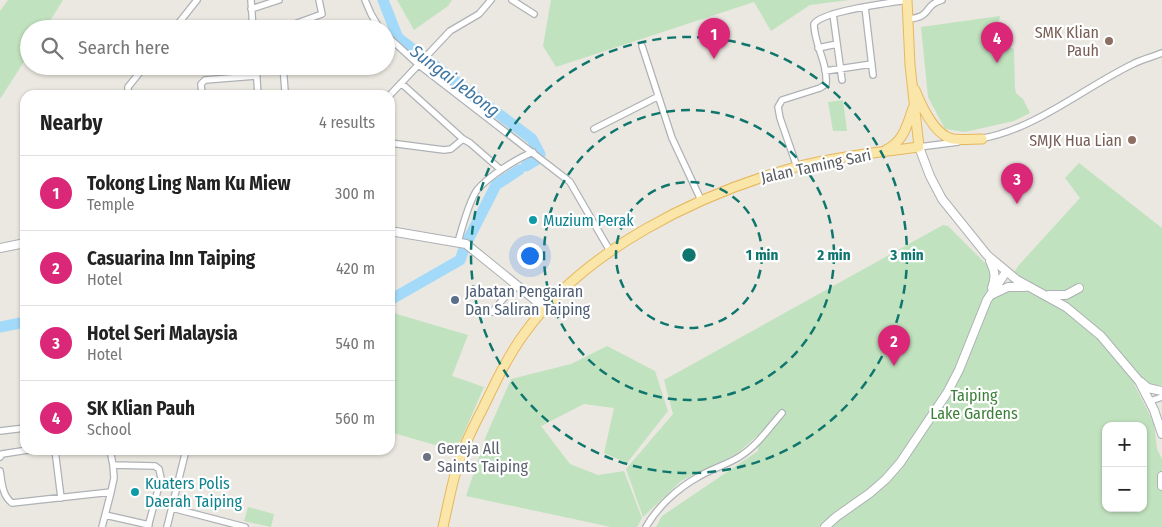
<!DOCTYPE html>
<html lang="en">
<head>
<meta charset="utf-8">
<style>
  :root { --surface:#fff; --page:#f2f2f2; --text:#222; --muted:#767676; --line:#e0e0e0; --accent:#db2777 }
  body { margin:0; font-family:"Fira Sans Condensed",sans-serif; background:var(--page); color:var(--text) }
  .controls { position:absolute; right:15px; bottom:15px; display:grid; overflow:hidden; border-radius:10px; box-shadow:0 1px 4px #0004 }
  .controls button { width:45px; height:45px; display:grid; place-items:center; padding:0; border:0; border-bottom:1px solid var(--line); background:var(--surface); color:var(--text); font:25px sans-serif }
  .you { position:absolute; left:529px; top:255px; width:18px; height:18px; margin:-12px; border:4px solid #fff; border-radius:50%; background:#1a73e8; box-shadow:0 0 0 8px #1a73e833 }
  .badge { display:grid; place-items:center; width:32px; height:32px; border-radius:50%; background:var(--accent); color:#fff; font-size:16px; font-weight:700 }
  .pin { position:absolute; translate:-50% -41px; filter:drop-shadow(0 1px 2px #0008) }
  .pin::after { content:''; position:absolute; top:26px; width:18px; height:15px; background:inherit; clip-path:polygon(0 0,100% 0,50% 100%) }
  .list { margin:0; padding:0; list-style:none }
  h2 { display:flex; justify-content:space-between; align-items:center; height:65px; margin:0; padding:0 20px; font-size:21px }
  h2 small { font-size:16px; font-weight:400; color:var(--muted) }
  .list li { display:grid; grid-template-columns:32px 1fr auto; gap:15px; align-items:center; box-sizing:border-box; height:75px; padding:0 20px; border-top:1px solid var(--line) }
  .list b { display:block; font-size:19px; white-space:nowrap }
  .list p { margin:0; font-size:16px; white-space:nowrap; color:var(--muted) }
  .list em { font-size:16px; font-style:normal; color:var(--muted) }
  .icon { flex:none; width:28px; height:28px; fill:none; stroke:currentColor; stroke-width:2; stroke-linecap:round; stroke-linejoin:round }
  .map { position:relative; flex:none; width:1162px; height:527px; overflow:hidden }
  .search { position:absolute; background:var(--surface); box-shadow:0 1px 4px #0004; left:20px; top:20px; width:375px; height:55px; display:flex; align-items:center; gap:12px; box-sizing:border-box; padding:0 18px; border-radius:28px; color:var(--muted); font-size:19px }
  .panel { position:absolute; background:var(--surface); box-shadow:0 1px 4px #0004; left:20px; top:90px; width:375px; height:365px; border-radius:15px }
  .map>svg:first-child { display:block }
  .green { fill:#c1e2be; fill-rule:evenodd }
  .lines { fill:none; stroke-linecap:round; stroke-linejoin:round }
  .river { stroke:#a3daf9; stroke-width:11 }
  .street-casing { stroke:#aeb2b6; stroke-width:8 }
  .secondary-casing { stroke:#adb1b5; stroke-width:10 }
  .primary-casing { stroke:#e7b75e; stroke-width:11 }
  .street { stroke:#fff; stroke-width:5.5 }
  .secondary { stroke:#fff; stroke-width:8 }
  .primary { stroke:#f9e6a8; stroke-width:9 }
  .ring { fill:none; stroke:#0f766e; stroke-width:2.5; stroke-dasharray:9 6 }
  .education-dot { fill:#8d6e63; stroke:#fff; stroke-width:2 }
  .culture-dot { fill:#0f9aa8; stroke:#fff; stroke-width:2 }
  .service-dot { fill:#5c6f8a; stroke:#fff; stroke-width:2 }
  .worship-dot { fill:#6b7280; stroke:#fff; stroke-width:2 }
  .labels { text-anchor:middle; dominant-baseline:central; stroke-width:4.5; stroke-linejoin:round; paint-order:stroke }
  .education-label { font-size:16px; fill:#785e54; stroke:#fff; text-anchor:end }
  .street-label { font-size:16px; fill:#595d61; stroke:#fff }
  .culture-label { font-size:16px; fill:#0d838f; stroke:#fff; text-anchor:start }
  .service-label { font-size:16px; fill:#4e5e75; stroke:#fff; text-anchor:start }
  .park-label { font-size:16px; fill:#3b7f39; stroke:#fff }
  .worship-label { font-size:16px; fill:#5b616d; stroke:#fff; text-anchor:start }
  .water-label { font-size:18px; font-style:italic; fill:#4076a1; stroke:#fff }
  .centre { fill:#0f766e; stroke:#fff; stroke-width:2.5 }
  .ring-label { font-size:15px; text-anchor:middle; font-weight:bold; fill:#0f766e; stroke:#fff; stroke-width:4.5; stroke-linejoin:round; paint-order:stroke }
</style>
</head>
<body>
<div class="map">
<svg width="1162" height="527" viewBox="0 0 1162 527">
  <rect width="100%" height="100%" fill="#ebe8e1"/>
  <path class="green" d="M8,0H63L45,29H29V54L0,99V11Z
    M397,0H452L448,6L414,30Z
    M551,0H849L810,5L771,31L754,2L556,67L543,46Z
    M1000,16C999,23 995,39 1002,44C1005,46 1010,47 1014,49V52L1015,88L1016,93L1023,99L1030,113L1014,121L965,132L945,129L928,97L921,27Z
    M843,100L847,131H833L828,102Z
    M1079,163L1162,228V385L1134,384L1154,423L1157,449L1162,459V527H656L662,516L758,451L757,436L738,453L681,481L643,517L626,469L673,414L664,380L943,225L948,226L1007,285L1018,266L1080,198L1065,178ZM1106,426H1143V508H1106Z
    M390,312L468,335L452,376L484,387L456,451L390,432Z
    M607,346L655,371L668,411L627,463L604,453L614,408L584,404L541,426L570,464L598,475L624,471L642,518L637,527H611L466,496L486,436L511,379L571,364Z
    M248,507L274,514L271,527L244,521Z"/>
  <g class="lines">
    <path class="river" d="M383,0L398,38L532,139L540,154
      M526,166L538,159
      M467,242L496,185L519,170
      M390,300L460,260L464,249
      M0,327L25,322"/>
    <defs>
      <path id="street" d="M251,0L253,29
        M365,0L371,14L380,29
        M512,0L534,14
        M865,7L873,75
        M251,9L279,0
        M833,14L842,80
        M908,19C933,17 922,6 942,0
        M174,29L197,0
        M281,29L322,14L319,0
        M386,35L419,65L565,178L570,182L610,251
        M642,46L672,138L701,200
        M818,48L837,44
        M256,66L258,95
        M825,71L872,64
        M401,83L463,139L470,143L501,170
        M131,95L128,90V87L145,66
        M202,95L201,84L205,80L257,76
        M281,95H283L285,91L283,66
        M390,95L450,31L479,14L491,0
        M594,129L657,97
        M979,139C1035,130 1083,88 1133,64C1142,59 1153,57 1162,53
        M390,143L444,150L451,149L463,139
        M919,147L958,142
        M797,167L780,118L778,107L782,100L820,88L826,84C828,63 814,44 814,24C822,11 890,3 907,0
        M458,242C462,228 469,201 477,190C489,176 516,159 533,152
        M492,312L516,284
        M1150,401L1162,397
        M0,431L25,428
        M55,450L61,498
        M110,450L113,465L155,466L159,469L161,478L148,527
        M0,457L2,454L28,450
        M0,471C2,483 2,495 12,503L111,492L102,527
        M111,492L114,478L113,465
        M172,508L245,527
        M105,515L149,525
        M167,527L186,450
        M646,527C657,507 678,488 698,477C711,469 726,465 739,457C757,446 769,428 782,413"/>
      <path id="secondary" d="M919,147L930,176L942,199L987,255L1017,280L1066,307L1101,336L1139,381L1154,410L1162,434
        M390,231L466,244L545,308
        M0,248L25,243
        M990,261C995,271 996,277 992,288
        M991,295L1008,287H1025
        M1049,295H1066L1079,288
        M1141,382L1148,388L1162,391
        M1162,476V486
        M825,527L836,517L870,493L886,479L900,463L947,393L959,370L987,300L1006,272"/>
      <path id="primary" d="M915,90C921,105 935,136 953,139C962,140 972,139 982,139
        M886,150C904,141 907,125 913,108
        M443,527C448,505 452,482 459,461C465,442 475,424 484,406C496,381 508,356 524,334C585,249 698,194 796,167C835,157 879,152 919,147L910,65L907,0"/>
    </defs>
    <use href="#street" class="street-casing"/>
    <use href="#secondary" class="secondary-casing"/>
    <use href="#primary" class="primary-casing"/>
    <use href="#street" class="street"/>
    <use href="#secondary" class="secondary"/>
    <use href="#primary" class="primary"/>
  </g>
  <g class="ring">
    <circle cx="689" cy="255" r="73"/>
    <circle cx="689" cy="255" r="145"/>
    <circle cx="689" cy="255" r="218"/>
  </g>
  <g class="education-dot">
    <circle cx="1109" cy="41" r="5"/>
    <circle cx="1132" cy="140" r="5"/>
  </g>
  <g class="culture-dot">
    <circle cx="533" cy="220" r="5"/>
    <circle cx="135" cy="492" r="5"/>
  </g>
  <circle class="service-dot" cx="455" cy="300" r="5"/>
  <circle class="worship-dot" cx="427" cy="457" r="5"/>
  <g class="labels">
    <g class="education-label">
      <text x="1099" y="32">SMK Klian<tspan x="1099" dy="18">Pauh</tspan></text>
      <text x="1122" y="140">SMJK Hua Lian</text>
    </g>
    <g class="street-label">
      <text transform="translate(816 166) rotate(-12)">Jalan Taming Sari</text>
    </g>
    <g class="culture-label">
      <text x="543" y="220">Muzium Perak</text>
      <text x="145" y="483">Kuaters Polis<tspan x="145" dy="18">Daerah Taiping</tspan></text>
    </g>
    <g class="service-label">
      <text x="465" y="291">Jabatan Pengairan<tspan x="465" dy="18">Dan Saliran Taiping</tspan></text>
    </g>
    <g class="park-label">
      <text x="974" y="395">Taiping<tspan x="974" dy="18">Lake Gardens</tspan></text>
    </g>
    <g class="worship-label">
      <text x="437" y="448">Gereja All<tspan x="437" dy="18">Saints Taiping</tspan></text>
    </g>
    <g class="water-label">
      <text transform="translate(455 81) rotate(37)">Sungai Jebong</text>
    </g>
  </g>
  <circle cx="689" cy="255" r="8" class="centre"/>
  <g class="ring-label">
    <text x="762" y="260">1 min</text>
    <text x="834" y="260">2 min</text>
    <text x="907" y="260">3 min</text>
  </g>
</svg>
<div class="controls">
<button>+</button>
<button>−</button>
</div>
<div class="you"></div>
<div class="pin badge" style="left:714px;top:59px">1</div>
<div class="pin badge" style="left:894px;top:366px">2</div>
<div class="pin badge" style="left:1017px;top:204px">3</div>
<div class="pin badge" style="left:997px;top:63px">4</div>
<div class="search"><svg class="icon" aria-label="search" viewBox="0 0 24 24"><circle cx="10" cy="10" r="6"/><path d="M15 15l6 6"/></svg>Search here</div>
<section class="panel">
<h2>Nearby<small>4 results</small></h2>
<ul class="list">
<li><span class="badge">1</span><div><b>Tokong Ling Nam Ku Miew</b><p>Temple</p></div><em>300 m</em></li>
<li><span class="badge">2</span><div><b>Casuarina Inn Taiping</b><p>Hotel</p></div><em>420 m</em></li>
<li><span class="badge">3</span><div><b>Hotel Seri Malaysia</b><p>Hotel</p></div><em>540 m</em></li>
<li><span class="badge">4</span><div><b>SK Klian Pauh</b><p>School</p></div><em>560 m</em></li>
</ul>
</section>
</div>
</body>
</html>
